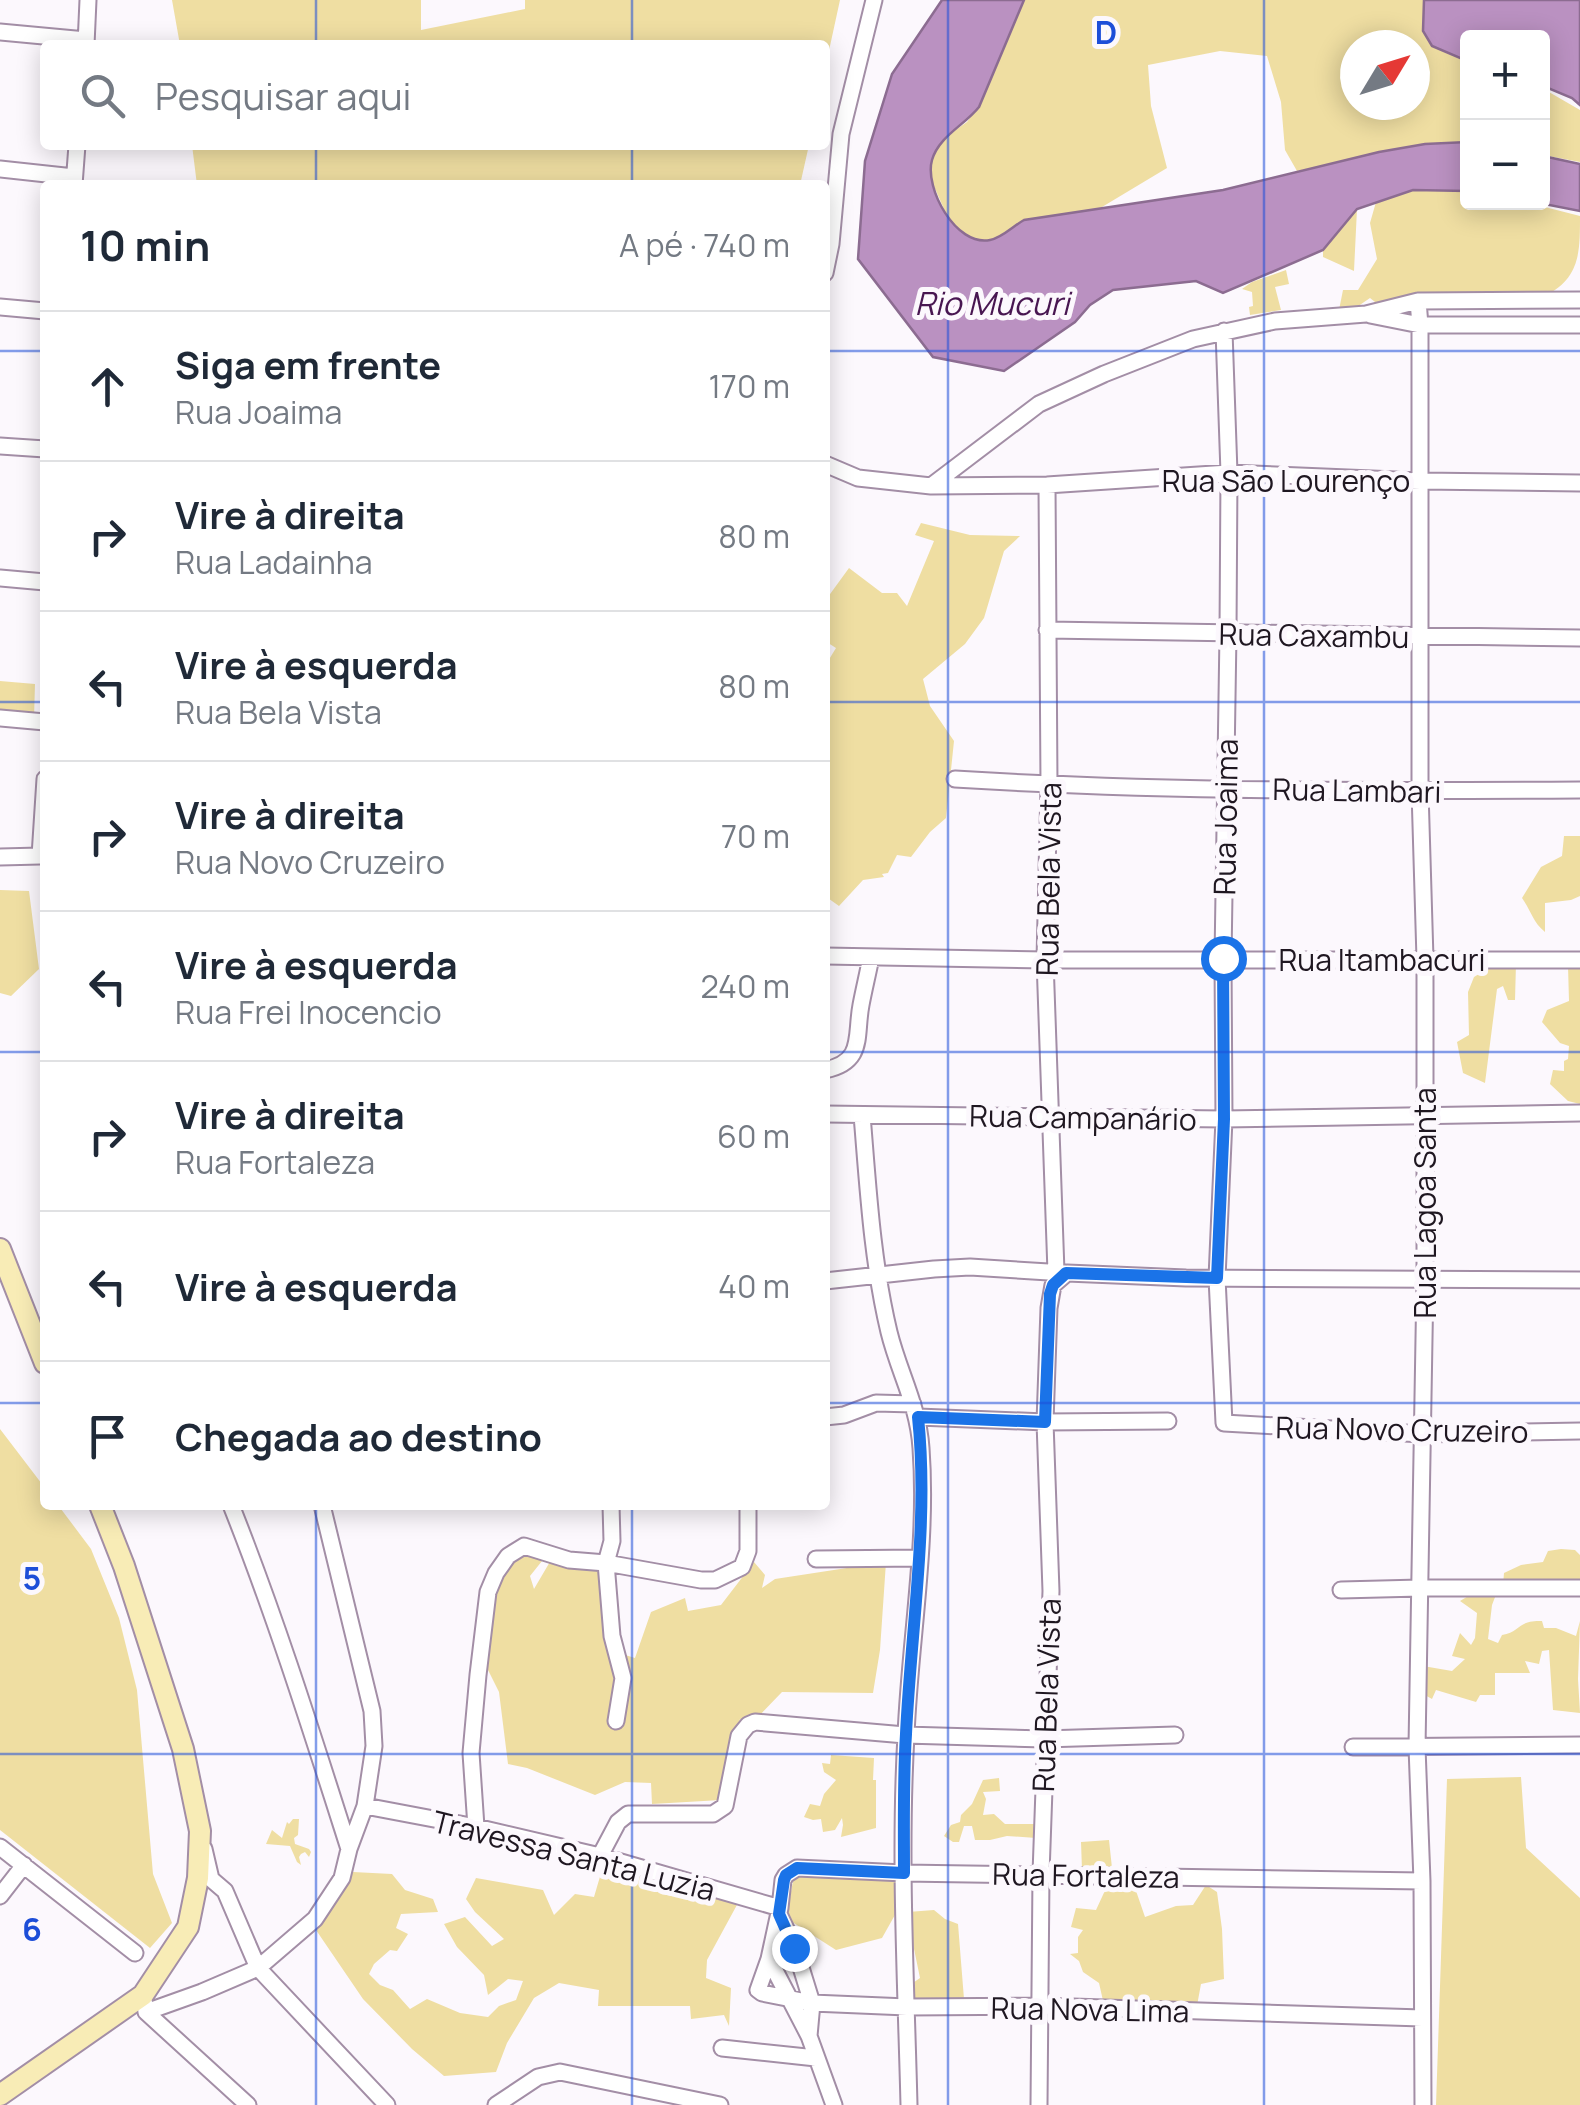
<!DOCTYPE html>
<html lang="pt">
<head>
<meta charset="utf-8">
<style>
  :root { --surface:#fff; --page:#f2f2f3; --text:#1f2937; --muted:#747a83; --line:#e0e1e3 }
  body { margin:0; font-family:Manrope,sans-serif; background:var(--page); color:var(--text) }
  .controls { position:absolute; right:30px; top:30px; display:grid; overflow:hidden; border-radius:10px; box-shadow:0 5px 25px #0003 }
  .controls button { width:90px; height:90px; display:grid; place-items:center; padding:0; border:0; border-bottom:2px solid var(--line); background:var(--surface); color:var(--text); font:50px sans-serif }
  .compass { position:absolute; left:1340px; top:30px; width:90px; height:90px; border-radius:50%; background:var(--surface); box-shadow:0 5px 25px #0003; rotate:52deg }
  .stop { position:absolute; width:30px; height:30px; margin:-22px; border:8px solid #1a73e8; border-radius:50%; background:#fff }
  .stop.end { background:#1a73e8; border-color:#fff; box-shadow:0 2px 10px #0008 }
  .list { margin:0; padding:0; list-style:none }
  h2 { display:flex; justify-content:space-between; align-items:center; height:130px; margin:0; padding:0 40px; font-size:42px }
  h2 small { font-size:32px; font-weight:400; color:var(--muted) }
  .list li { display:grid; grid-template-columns:65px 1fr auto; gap:30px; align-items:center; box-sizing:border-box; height:150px; padding:0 40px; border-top:2px solid var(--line) }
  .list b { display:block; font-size:38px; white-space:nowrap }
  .list p { margin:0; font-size:32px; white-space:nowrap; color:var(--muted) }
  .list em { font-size:32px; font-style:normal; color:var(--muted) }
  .icon { flex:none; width:55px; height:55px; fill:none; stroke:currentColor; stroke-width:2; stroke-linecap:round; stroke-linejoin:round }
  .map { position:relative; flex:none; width:1580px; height:2105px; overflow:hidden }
  .search { position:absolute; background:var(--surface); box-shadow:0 5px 25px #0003; left:40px; top:40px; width:790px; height:110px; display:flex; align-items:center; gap:25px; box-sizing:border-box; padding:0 35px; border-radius:10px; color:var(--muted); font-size:38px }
  .panel { position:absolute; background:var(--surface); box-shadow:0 5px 25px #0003; left:40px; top:180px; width:790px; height:1330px; border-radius:10px }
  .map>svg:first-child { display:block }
  .green { fill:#efdea2; fill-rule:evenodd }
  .water { fill:#ba91c1; stroke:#8c6c91; stroke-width:2.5 }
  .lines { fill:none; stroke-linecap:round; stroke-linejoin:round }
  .street-casing { stroke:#a38ea6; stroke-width:19 }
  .secondary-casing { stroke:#a38ea6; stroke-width:24 }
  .street { stroke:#fff; stroke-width:15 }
  .secondary { stroke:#f8ecb6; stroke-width:20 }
  .route { stroke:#1a73e8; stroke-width:12 }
  .grid { fill:none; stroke:#1d4ed8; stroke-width:2.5; stroke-opacity:0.55 }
  .labels { text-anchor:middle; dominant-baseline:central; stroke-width:10; stroke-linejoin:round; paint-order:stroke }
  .street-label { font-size:30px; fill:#1f1721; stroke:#fcf8fd }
  .water-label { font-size:32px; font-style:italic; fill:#481651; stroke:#fcf8fd }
  .grid-label { font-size:32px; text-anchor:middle; font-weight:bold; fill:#1d4ed8; stroke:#fcf8fd; stroke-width:10; stroke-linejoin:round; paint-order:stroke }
</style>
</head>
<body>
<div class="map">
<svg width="1580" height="2105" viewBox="0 0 1580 2105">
  <rect width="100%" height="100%" fill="#fcf8fd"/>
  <path class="green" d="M172,0H421V30L525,9V0H840L825,69V45H180Z
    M1024,0H1424L1423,31L1432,46L1467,61V142L1425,144L1297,171L1285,150L1281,102L1267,56L1220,51L1148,65L1151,106L1167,168L1097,210L1024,220L1000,236L987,241L973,238L958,230L948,218L929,175L933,156L944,138L967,122L982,101ZM1355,45H1415V105H1355Z
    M1542,88L1580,110V162L1543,155Z
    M192,145H809L800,185H197Z
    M1413,190L1467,191L1468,202L1529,203L1580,216C1580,253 1580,278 1545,296L1380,306L1370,298L1351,311L1339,310L1343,290H1358L1377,259L1370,223L1376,202Z
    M1357,209L1354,271L1323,257V250Z
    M1286,270L1289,284L1275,287L1281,310L1250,315L1249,307L1253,306L1252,292L1242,289L1252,282Z
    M921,523L970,535L1020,536L1004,551L984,618L965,644L923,679L930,706L954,741L946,818L930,832L911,857L897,855L888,873L882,874L884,877L863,880L839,906L825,896V666L836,648L825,641V601L849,568L882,593H897L907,606L934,541L915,535Z
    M0,681L35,684L34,719L0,715Z
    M1564,836H1580V896L1571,900L1545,903V932C1532,921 1532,912 1522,898L1541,867L1562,856Z
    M0,890L29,891L39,969L11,996L0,993Z
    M1495,964H1516L1515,1000H1508L1503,986L1497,989L1485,1083L1463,1073L1457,1042L1469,1035L1468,992L1474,977Z
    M1568,966L1580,967V1104L1568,1101L1550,1084L1553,1070L1564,1071V1061L1568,1059L1569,1046L1560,1043L1542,1022L1547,1010L1569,1001Z
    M0,1429L45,1488V1505H58L91,1549L119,1618L137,1690L153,1874L172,1923L150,1948L0,1830Z
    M1561,1549L1575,1550L1580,1555V1584L1503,1585L1504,1573L1521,1565L1543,1562L1548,1551Z
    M525,1551L546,1556L530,1576L534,1589L551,1560L603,1567L622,1654L635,1658L651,1612L685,1598L688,1611L721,1605L754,1562L765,1575L762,1588L775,1579L886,1562L880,1650L873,1693L782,1692L758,1717L740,1719L721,1800L652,1804L651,1783L625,1782L595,1795L527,1768L508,1764L499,1692L485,1664L497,1587L512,1560Z
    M1475,1592H1497L1492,1605L1488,1639L1498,1643L1502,1635C1521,1632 1517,1620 1542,1621L1544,1628H1556L1576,1636L1580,1621L1578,1679L1580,1713L1553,1710L1549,1650L1542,1651L1539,1664L1525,1661L1530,1673H1495V1695H1480L1476,1702L1436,1690L1432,1699L1423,1694V1666L1452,1671L1465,1659L1452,1656L1460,1633L1471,1645L1475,1638L1477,1613L1460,1601Z
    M831,1755L874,1758L873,1780H876V1828L841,1837L843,1825L842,1818L835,1830L823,1832L821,1819L813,1820L804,1817L810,1804L820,1806L824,1794L836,1780L824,1772L822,1763L830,1764Z
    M1521,1777L1526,1848L1580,1898V2105H1436L1447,1779Z
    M999,1778L1000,1791L983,1792L986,1799L983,1815L994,1814L1005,1824H1034L1036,1838L1007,1836L990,1840H975L972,1826H964L959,1842H953L944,1836L951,1825L960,1822L961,1815L972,1804L983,1780Z
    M293,1819H299L298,1835L294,1838L295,1844L309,1849L311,1852L309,1857L305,1852L301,1854L299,1857L301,1865L297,1862L290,1846L266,1844L272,1830L282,1838L287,1822L289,1824Z
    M1109,1840L1112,1868L1082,1870L1081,1842Z
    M604,1863L738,1903L707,1960L706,1978L731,1988L729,2026L724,2015L691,2019L690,2006H598L599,1990L559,1983L534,1998L507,2043L496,2072L444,2076L412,2049L363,1999L316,1930L331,1900L353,1872L392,1874L405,1890L433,1899L438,1912L401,1914L396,1928L408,1934L397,1951L390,1950L374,1964L369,1974L380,1985L393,1990L410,2009L427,1999L460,2013L488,2017L499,2006L516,2000L523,1981L508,1979L488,1995L484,1975L457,1947L444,1924L465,1917L492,1946L504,1939L475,1912L466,1899L476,1878L543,1890L554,1915L575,1894L594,1897Z
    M794,1876L899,1880L900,1906L882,1938L836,1950L786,1918Z
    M1108,1884L1134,1885L1145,1917L1176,1906L1193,1905L1206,1885L1217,1892L1222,1929L1224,1979L1201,1984L1196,2011L1104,2005L1099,1983L1083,1972L1079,1961L1070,1954L1078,1953V1937L1083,1930L1071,1927L1076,1908L1096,1910Z
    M934,1910L945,1919L958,1924L964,1999L912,2007L910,1985L920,1978L913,1944H908V1912Z"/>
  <path class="water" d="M942,0H1024L979,107C965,125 939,136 932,160C924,188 956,247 990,240C1002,238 1013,226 1024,220L1223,190L1379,152L1425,144L1467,142V191L1413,190L1357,209L1323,250L1223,293L1196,281L1113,290L1090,305L1075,322L1004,371L933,357L858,259L865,161L892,74Z
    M1424,0H1580V105L1572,98L1543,86L1542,38H1468L1467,61L1432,46L1423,31Z
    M1543,156L1580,164V211L1539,203L1542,202Z"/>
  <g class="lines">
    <defs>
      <path id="street" d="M0,32L86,40
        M86,45L88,0
        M0,169L74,177
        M74,185L77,145
        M825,273L831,244L841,134L874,0
        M1418,301L1420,325V791L1425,959V1280L1417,1747L1422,1881L1423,2105
        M0,307L45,311
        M1370,315L1420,325H1580
        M1224,331L1229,473L1228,633L1223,959L1224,1119L1217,1278L1224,1423L1422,1434L1580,1431
        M0,446L45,449
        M825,464L858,478L931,486L1047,485L1229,473L1420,481L1580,483
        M1047,485L1049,785L1045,960L1056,1272
        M931,486L1039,404L1104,374L1193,339L1275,321L1366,314L1418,301L1580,300
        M0,578L45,582
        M1047,630L1580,638
        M0,718L45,722
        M955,779C1163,792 1372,791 1580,790
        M0,857L40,856L45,779
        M825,956L1045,960H1580
        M825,1070C865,1062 855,1036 861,1005C864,989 868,973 871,957
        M825,1114L1224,1119L1580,1113
        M862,1115C868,1187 872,1261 889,1332C899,1373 918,1404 921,1448C928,1544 910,1639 906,1735C899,1858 906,1982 909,2105
        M825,1281L934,1269L970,1267L1065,1273
        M825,1417L844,1415L876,1403L913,1404
        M918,1417L1045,1422L1168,1421
        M231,1505C276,1618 312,1733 349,1849
        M611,1505L612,1541L606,1563L612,1636L623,1678L616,1721
        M816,1559L920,1558
        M1341,1590L1420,1588H1580
        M1353,1747L1580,1745
        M365,1806L476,1827L600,1856L780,1908
        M476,1827L471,1753L478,1675L488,1592L496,1573L508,1556L524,1546L569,1560L606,1563L701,1580H715L742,1567L748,1551V1505
        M0,1847L135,1953
        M204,1849L211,1879L225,1891L258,1968L387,2105
        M600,1856L618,1822L628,1814H713L725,1806L739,1736L748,1725L755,1722L905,1735L1044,1739L1175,1735
        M0,1896L24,1865
        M779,1914L795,1948L812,2003L809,2036L834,2105
        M769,1959L809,2036
        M145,2004L146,2012L248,2105
        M146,2012L202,1992L258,1968L315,1919L342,1878L349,1849L365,1806L374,1746L372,1711L322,1505
        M1422,2018L1041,2006L907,2007L812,2003L762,1993L758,1990L769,1959L780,1908L783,1880L786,1875L797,1868L904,1873L1422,1881
        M722,2048L816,2058
        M496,2105L538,2077L560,2072L720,2105
        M1039,2105L1041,1874L1051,1591L1045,1422L1049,1308L1053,1285L1067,1273L1186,1278L1580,1280"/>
      <path id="secondary" d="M0,1249L45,1363
        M0,2095L143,1995L188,1927L198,1878L200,1831L183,1749L124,1566L100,1505"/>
    </defs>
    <use href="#street" class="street-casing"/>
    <use href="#secondary" class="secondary-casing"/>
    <use href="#street" class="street"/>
    <use href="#secondary" class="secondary"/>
  </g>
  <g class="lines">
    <path class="route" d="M794,1948L779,1914L784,1880L786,1875L797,1868L904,1873C904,1827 903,1780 906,1734C911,1628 929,1523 918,1417L1045,1422L1050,1294L1053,1285L1066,1273L1217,1278L1224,1119L1223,958"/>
  </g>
  <path class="grid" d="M316,0V45M632,0V45M948,0V2105M1264,0V2105M316,145V185M632,145V185M0,351H45M825,351H1580M0,702H45M825,702H1580M0,1052H45M825,1052H1580M0,1403H45M825,1403H1580M316,1505V2105M632,1505V2105M0,1754H1580"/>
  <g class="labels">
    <g class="street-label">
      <text x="1286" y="480">Rua São Lourenço</text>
      <text transform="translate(1314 635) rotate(1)">Rua Caxambu</text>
      <text transform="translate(1357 790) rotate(1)">Rua Lambari</text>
      <text transform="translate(1225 817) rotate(-89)">Rua Joaima</text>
      <text transform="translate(1048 879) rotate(-89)">Rua Bela Vista</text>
      <text x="1382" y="959">Rua Itambacuri</text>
      <text transform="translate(1083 1117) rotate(1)">Rua Campanário</text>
      <text transform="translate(1424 1203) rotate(-90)">Rua Lagoa Santa</text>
      <text transform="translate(1402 1429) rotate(1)">Rua Novo Cruzeiro</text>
      <text transform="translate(1046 1695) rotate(-88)">Rua Bela Vista</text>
      <text transform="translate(574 1855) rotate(14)">Travessa Santa Luzia</text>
      <text transform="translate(1086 1875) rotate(1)">Rua Fortaleza</text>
      <text transform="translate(1090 2009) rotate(1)">Rua Nova Lima</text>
    </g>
    <g class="water-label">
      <text x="992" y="303">Rio Mucuri</text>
    </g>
  </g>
  <g class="grid-label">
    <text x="1106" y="44">D</text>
    <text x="32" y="1590">5</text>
    <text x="32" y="1941">6</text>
  </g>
</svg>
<div class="controls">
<button>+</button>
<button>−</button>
</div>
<svg class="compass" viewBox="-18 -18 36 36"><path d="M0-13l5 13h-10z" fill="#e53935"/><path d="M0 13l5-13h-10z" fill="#747a83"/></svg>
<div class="stop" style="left:1223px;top:958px"></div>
<div class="stop end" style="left:794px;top:1948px"></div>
<div class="search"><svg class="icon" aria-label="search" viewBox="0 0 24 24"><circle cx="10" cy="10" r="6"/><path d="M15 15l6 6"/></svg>Pesquisar aqui</div>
<section class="panel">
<h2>10 min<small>A pé · 740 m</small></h2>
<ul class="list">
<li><svg class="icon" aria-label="ahead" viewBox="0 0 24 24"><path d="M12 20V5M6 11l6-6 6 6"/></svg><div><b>Siga em frente</b><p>Rua Joaima</p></div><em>170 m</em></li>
<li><svg class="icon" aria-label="right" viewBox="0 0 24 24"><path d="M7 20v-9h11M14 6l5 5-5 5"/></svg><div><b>Vire à direita</b><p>Rua Ladainha</p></div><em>80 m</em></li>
<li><svg class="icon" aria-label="left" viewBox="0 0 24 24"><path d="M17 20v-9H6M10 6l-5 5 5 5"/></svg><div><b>Vire à esquerda</b><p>Rua Bela Vista</p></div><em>80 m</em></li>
<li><svg class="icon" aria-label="right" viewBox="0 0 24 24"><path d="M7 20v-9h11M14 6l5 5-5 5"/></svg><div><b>Vire à direita</b><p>Rua Novo Cruzeiro</p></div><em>70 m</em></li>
<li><svg class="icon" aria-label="left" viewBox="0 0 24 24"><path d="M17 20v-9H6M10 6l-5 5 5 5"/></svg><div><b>Vire à esquerda</b><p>Rua Frei Inocencio</p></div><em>240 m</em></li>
<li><svg class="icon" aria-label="right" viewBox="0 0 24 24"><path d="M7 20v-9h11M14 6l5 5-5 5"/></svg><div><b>Vire à direita</b><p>Rua Fortaleza</p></div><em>60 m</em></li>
<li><svg class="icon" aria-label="left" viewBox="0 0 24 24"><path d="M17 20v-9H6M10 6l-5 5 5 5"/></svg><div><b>Vire à esquerda</b></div><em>40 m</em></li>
<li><svg class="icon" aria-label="arrive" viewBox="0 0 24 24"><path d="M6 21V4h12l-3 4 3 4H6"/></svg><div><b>Chegada ao destino</b></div></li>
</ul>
</section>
</div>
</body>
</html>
